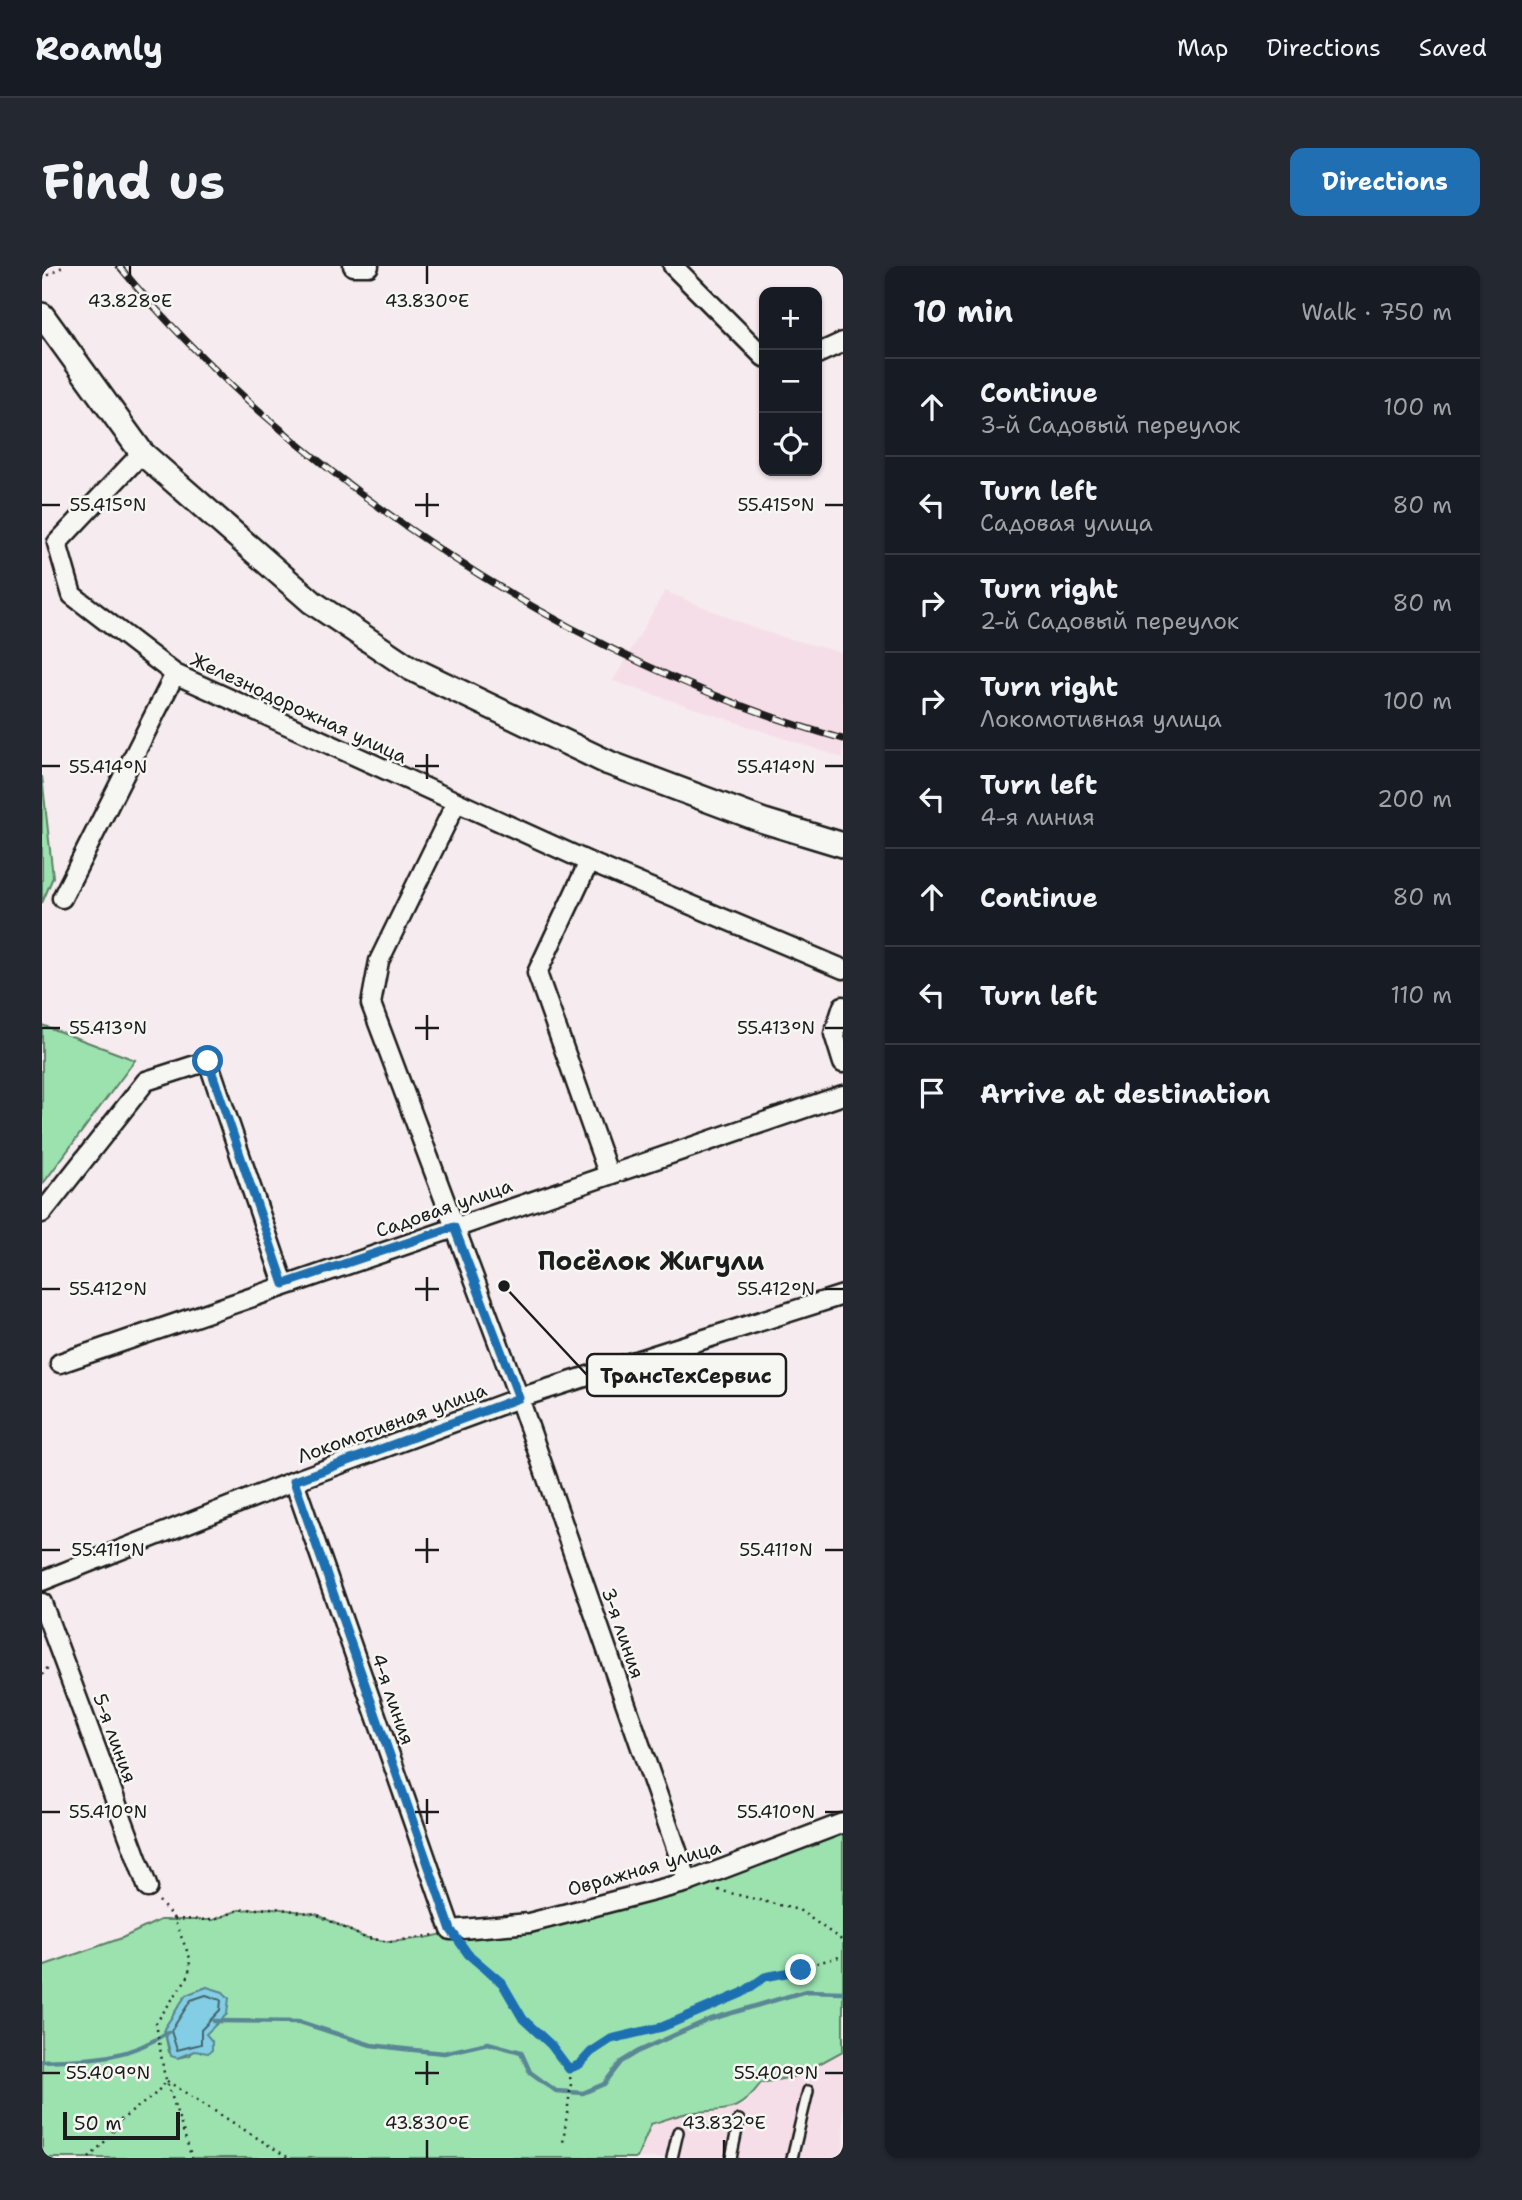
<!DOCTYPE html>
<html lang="en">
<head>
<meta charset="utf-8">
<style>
  :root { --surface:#171b24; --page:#242831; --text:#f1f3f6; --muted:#9ea1a6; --line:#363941; --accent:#1f6fb2 }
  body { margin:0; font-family:"Shantell Sans",sans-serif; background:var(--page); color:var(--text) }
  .controls { position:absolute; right:21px; top:21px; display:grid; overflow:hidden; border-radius:14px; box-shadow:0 2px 5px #0004 }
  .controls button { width:63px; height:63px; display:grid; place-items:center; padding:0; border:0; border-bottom:2px solid var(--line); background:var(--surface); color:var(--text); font:35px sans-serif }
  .scale { position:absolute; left:21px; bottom:18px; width:117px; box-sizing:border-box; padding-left:7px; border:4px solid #1c1c1c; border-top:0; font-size:19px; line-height:24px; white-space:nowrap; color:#1c1c1c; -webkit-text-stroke:5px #f6f6f2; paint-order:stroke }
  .stop { position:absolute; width:21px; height:21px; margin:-16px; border:5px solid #1f6fb2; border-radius:50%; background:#fff }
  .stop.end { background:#1f6fb2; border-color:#fff; box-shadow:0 2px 7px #0008 }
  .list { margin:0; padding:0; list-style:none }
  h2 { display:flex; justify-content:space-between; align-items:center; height:91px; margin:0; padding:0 28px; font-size:30px }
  h2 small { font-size:23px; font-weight:400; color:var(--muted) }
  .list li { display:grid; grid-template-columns:46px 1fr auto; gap:21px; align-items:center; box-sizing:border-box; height:98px; padding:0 28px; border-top:2px solid var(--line) }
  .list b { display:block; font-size:26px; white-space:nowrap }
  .list p { margin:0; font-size:23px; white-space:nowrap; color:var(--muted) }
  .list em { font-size:23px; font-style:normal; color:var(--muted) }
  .icon { flex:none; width:38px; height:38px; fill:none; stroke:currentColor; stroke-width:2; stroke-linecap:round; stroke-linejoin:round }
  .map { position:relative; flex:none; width:801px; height:1892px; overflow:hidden; border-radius:14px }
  header { display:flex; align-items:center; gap:42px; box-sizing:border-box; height:98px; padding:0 35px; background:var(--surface); border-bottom:2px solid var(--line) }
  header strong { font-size:33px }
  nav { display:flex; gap:38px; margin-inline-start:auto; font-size:24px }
  .intro { display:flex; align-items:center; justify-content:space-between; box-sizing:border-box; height:168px; padding:0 42px }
  h1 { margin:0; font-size:49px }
  .button { padding:18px 32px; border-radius:14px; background:var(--accent); color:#fff; font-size:24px; font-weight:700 }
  main { display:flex; gap:42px; padding:0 42px }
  aside { flex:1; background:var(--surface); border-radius:14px; box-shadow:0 2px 5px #0004 }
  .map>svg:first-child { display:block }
  .built { fill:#f6dee9 }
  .green { fill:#9be2af; stroke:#5c7f66; stroke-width:2; fill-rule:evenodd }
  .water { fill:#83cee4; stroke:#5a8794; stroke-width:2 }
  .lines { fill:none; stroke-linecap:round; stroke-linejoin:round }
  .shore { stroke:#45636c; stroke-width:2 }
  .stream { stroke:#5a8794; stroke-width:4.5 }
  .service-casing { stroke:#1c1c1c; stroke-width:14 }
  .minor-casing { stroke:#1c1c1c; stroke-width:23 }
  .tertiary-casing { stroke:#1c1c1c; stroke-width:28 }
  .path { stroke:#1c1c1c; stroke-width:2.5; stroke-dasharray:2 5; stroke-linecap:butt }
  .service { stroke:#f6f6f2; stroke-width:9 }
  .minor { stroke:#f6f6f2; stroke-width:18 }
  .tertiary { stroke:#f6f6f2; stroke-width:23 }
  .rail-casing { stroke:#1c1c1c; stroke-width:7 }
  .rail { stroke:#f6f6f2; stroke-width:4.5; stroke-dasharray:13; stroke-linecap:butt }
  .route { stroke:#1f6fb2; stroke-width:9 }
  .ticks { fill:none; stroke:#1c1c1c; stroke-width:2.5 }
  .labels { text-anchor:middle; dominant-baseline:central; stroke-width:5; stroke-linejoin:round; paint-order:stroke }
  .street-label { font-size:19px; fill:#1c1c1c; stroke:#f6f6f2 }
  .district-label { font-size:26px; font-weight:bold; fill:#1c1c1c; stroke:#f6f6f2 }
  .ticks-label { font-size:18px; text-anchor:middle; fill:#1c1c1c; stroke:#f6f6f2; stroke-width:5; stroke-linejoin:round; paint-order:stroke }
  .leader { fill:none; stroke:#1c1c1c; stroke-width:2.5 }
  .callout-dot { fill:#1c1c1c; stroke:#f6f6f2; stroke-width:2.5 }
  .callout { fill:#f6f6f2; stroke:#1c1c1c; stroke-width:2.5 }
  .callout-label { font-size:21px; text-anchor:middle; font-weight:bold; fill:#1c1c1c }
</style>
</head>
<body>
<header>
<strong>Roamly</strong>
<nav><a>Map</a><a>Directions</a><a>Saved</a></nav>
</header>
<div class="intro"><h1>Find us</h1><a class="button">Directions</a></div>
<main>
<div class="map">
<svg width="801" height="1892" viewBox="0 0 801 1892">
  <rect width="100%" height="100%" fill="#f6ebee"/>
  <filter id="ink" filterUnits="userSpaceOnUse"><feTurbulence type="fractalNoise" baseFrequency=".0143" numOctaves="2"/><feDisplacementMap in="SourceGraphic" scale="14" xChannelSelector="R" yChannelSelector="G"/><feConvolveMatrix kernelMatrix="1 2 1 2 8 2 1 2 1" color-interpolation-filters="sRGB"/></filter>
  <g filter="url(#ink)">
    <path class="built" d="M623,325L719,365L801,387V492L571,415Z
      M801,1785V1892H595L609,1858L646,1847H675L703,1838L719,1817L755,1810Z"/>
    <path class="green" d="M0,510L11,611L0,637Z
      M0,759L93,794L0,919Z
      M801,1557V1785L755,1810L719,1817C693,1851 684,1842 647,1847C634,1849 621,1855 609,1858L595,1892H0V1700L80,1672L118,1654H171L197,1644L232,1642L274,1648L321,1671L347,1676L383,1672L646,1616ZM165,1721L185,1748L169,1761L148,1789L135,1792L127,1786L122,1763L144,1729Z"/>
    <path class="water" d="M165,1721L181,1726L187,1732L185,1748L164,1768L170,1775V1784L166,1787L152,1785L135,1792L129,1790L122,1763L144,1729Z"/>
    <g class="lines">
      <path class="shore" d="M164,1729L179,1734L178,1744L159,1764V1778L135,1784L129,1765L149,1734Z"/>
      <path class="stream" d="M172,1755L258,1756L329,1779L362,1783L402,1787L446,1777L479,1786L488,1806L514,1825L541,1827L562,1818L579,1796L597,1785L666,1754L764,1725L801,1726
        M0,1795C49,1793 84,1794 126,1766"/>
      <defs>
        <path id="service" d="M630,1892L636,1866
          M689,1892L697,1854
          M750,1892L766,1825"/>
        <path id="minor" d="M311,0H327
          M631,0L722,91
          M775,88L801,76
          M100,187L15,277L30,329L133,408L547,596L801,703
          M414,537L337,695L329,738L477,1132L646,1616
          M547,596L495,707L566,907
          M20,632L133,408
          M801,740L792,768L801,797
          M0,947L104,815L166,795L242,1018
          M18,1097L801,829
          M252,1215L409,1664L487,1657L646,1616L801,1557
          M0,1315L252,1215L477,1132L801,1029
          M0,1337L106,1622"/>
        <path id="tertiary" d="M0,49L100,187L270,336L368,402L567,497L722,555L801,579"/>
      </defs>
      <use href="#service" class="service-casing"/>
      <use href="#minor" class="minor-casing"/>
      <use href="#tertiary" class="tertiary-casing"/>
      <path class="path" d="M0,13L22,0
        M0,1409L7,1400
        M676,1624L757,1644L801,1675
        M117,1635L132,1653L148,1692L147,1709L114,1757L122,1807L150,1892
        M132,1653L172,1654L197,1644L232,1642L274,1648L321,1671L347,1676L393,1669
        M419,1678L426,1688L460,1717L481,1753L509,1779L527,1803L529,1818L521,1877
        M527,1803L538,1798L549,1786L569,1773L620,1761L656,1747L700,1727L723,1711L801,1690
        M125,1815L247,1892
        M47,1892L69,1869L76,1856L111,1830L125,1815"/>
      <use href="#service" class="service"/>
      <use href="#minor" class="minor"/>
      <use href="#tertiary" class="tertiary"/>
      <defs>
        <path id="rail" d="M77,0C252,212 536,399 801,473"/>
      </defs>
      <use href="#rail" class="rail-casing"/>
      <use href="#rail" class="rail"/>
    </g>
  </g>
  <g class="lines" filter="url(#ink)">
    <path class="route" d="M166,795L242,1018L412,961L477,1132L252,1215L409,1664L426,1688L460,1717L481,1753L509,1779L527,1803L538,1798L549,1786L569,1773L620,1761L700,1727L723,1711L759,1704"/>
  </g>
  <path class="ticks" d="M88,0V18M385,0V18M385,227V251M0,239H18M373,239H397M783,239H801M385,488V513M0,500H18M373,500H397M783,500H801M385,749V774M0,762H18M373,762H397M783,762H801M385,1011V1035M0,1023H18M373,1023H397M783,1023H801M385,1272V1297M0,1284H18M373,1284H397M783,1284H801M385,1533V1558M0,1546H18M373,1546H397M783,1546H801M385,1795V1819M0,1807H18M373,1807H397M783,1807H801M385,1874V1892M682,1874V1892"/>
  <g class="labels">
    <g class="street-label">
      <text transform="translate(257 442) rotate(25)">Железнодорожная улица</text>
      <text transform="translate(402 942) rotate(-19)">Садовая улица</text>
      <text transform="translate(350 1157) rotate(-20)">Локомотивная улица</text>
      <text transform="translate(581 1367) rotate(71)">3-я линия</text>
      <text transform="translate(351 1433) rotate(71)">4-я линия</text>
      <text transform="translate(73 1472) rotate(70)">5-я линия</text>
      <text transform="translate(602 1602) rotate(-16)">Овражная улица</text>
    </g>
    <g class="district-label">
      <text x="609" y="994">Посёлок Жигули</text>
    </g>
  </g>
  <g class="ticks-label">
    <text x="88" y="41">43.828°E</text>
    <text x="385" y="41">43.830°E</text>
    <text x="66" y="245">55.415°N</text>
    <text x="734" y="245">55.415°N</text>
    <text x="66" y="507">55.414°N</text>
    <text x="734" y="507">55.414°N</text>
    <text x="66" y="768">55.413°N</text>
    <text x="734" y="768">55.413°N</text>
    <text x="66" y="1029">55.412°N</text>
    <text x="734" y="1029">55.412°N</text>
    <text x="66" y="1290">55.411°N</text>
    <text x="734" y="1290">55.411°N</text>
    <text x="66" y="1552">55.410°N</text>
    <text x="734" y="1552">55.410°N</text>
    <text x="66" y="1813">55.409°N</text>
    <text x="734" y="1813">55.409°N</text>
    <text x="385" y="1863">43.830°E</text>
    <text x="682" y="1863">43.832°E</text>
  </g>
  <path class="leader" d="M462 1020L545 1109"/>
  <circle class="callout-dot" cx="462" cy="1020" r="7"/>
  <rect class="callout" x="545" y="1088" width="199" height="42" rx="7"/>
  <g class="callout-label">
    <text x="644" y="1117">ТрансТехСервис</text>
  </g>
</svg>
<div class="controls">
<button>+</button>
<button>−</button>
<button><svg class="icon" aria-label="locate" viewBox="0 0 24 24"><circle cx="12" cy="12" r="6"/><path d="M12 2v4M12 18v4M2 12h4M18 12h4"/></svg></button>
</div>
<div class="scale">50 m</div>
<div class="stop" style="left:166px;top:795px"></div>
<div class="stop end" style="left:759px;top:1704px"></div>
</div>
<aside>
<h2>10 min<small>Walk · 750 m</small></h2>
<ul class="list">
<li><svg class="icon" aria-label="ahead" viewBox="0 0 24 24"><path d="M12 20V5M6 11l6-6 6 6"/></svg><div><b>Continue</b><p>3-й Садовый переулок</p></div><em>100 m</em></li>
<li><svg class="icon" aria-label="left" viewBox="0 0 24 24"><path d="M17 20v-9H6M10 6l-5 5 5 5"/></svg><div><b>Turn left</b><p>Садовая улица</p></div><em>80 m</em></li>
<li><svg class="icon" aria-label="right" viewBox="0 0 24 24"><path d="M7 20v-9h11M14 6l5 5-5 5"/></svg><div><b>Turn right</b><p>2-й Садовый переулок</p></div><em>80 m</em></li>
<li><svg class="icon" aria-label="right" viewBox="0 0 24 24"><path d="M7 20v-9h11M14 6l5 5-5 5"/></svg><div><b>Turn right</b><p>Локомотивная улица</p></div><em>100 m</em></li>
<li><svg class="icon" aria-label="left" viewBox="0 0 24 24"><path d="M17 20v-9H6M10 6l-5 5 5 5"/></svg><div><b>Turn left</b><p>4-я линия</p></div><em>200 m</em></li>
<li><svg class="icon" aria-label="ahead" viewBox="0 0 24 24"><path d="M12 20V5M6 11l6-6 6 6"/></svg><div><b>Continue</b></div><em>80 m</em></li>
<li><svg class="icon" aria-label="left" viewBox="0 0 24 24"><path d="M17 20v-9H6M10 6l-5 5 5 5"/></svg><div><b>Turn left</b></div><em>110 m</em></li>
<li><svg class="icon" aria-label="arrive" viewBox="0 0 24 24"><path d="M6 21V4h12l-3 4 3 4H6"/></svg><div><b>Arrive at destination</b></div></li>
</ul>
</aside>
</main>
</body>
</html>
